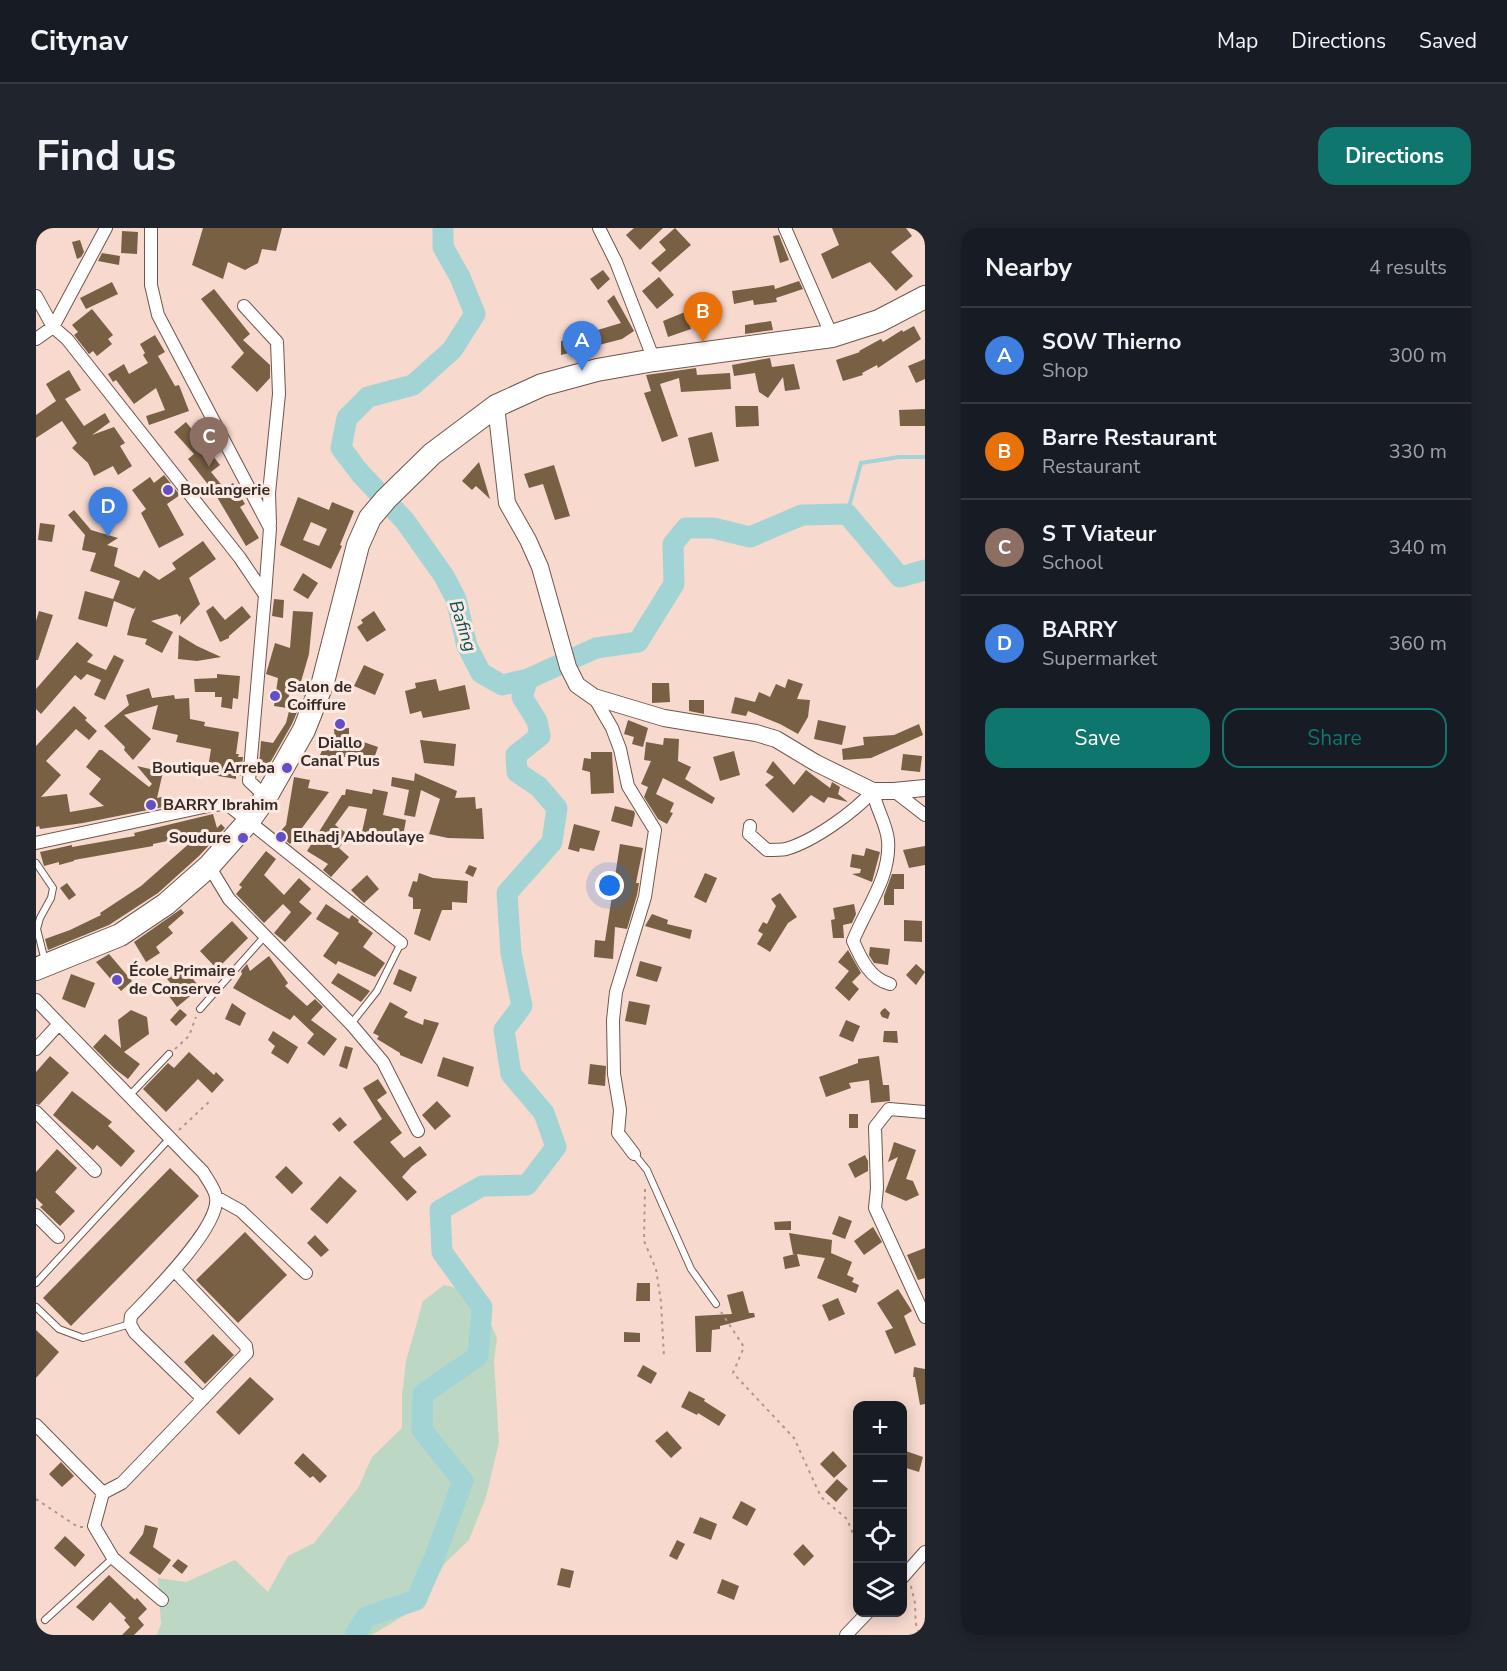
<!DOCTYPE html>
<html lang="en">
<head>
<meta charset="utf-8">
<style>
  :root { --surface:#171b24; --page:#20242c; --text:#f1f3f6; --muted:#9ea1a6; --line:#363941; --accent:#0f766e }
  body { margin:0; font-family:"Nunito Sans",sans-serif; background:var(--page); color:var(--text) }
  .controls { position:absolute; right:18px; bottom:18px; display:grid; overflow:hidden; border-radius:12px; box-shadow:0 3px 15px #0003 }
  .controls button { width:54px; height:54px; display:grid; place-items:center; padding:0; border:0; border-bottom:2px solid var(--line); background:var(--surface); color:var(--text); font:30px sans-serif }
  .you { position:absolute; left:574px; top:658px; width:21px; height:21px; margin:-15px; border:4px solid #fff; border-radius:50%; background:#1a73e8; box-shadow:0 0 0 9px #1a73e833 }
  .badge { display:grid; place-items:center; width:39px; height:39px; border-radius:50%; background:var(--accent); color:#fff; font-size:20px; font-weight:700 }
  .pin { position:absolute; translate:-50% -50px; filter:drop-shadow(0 2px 3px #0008) }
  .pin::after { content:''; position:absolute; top:32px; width:21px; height:18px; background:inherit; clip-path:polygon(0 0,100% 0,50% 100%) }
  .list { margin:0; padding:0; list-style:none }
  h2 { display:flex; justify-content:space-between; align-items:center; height:78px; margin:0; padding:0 24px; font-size:26px }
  h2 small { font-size:20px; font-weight:400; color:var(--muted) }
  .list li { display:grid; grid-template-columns:39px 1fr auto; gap:18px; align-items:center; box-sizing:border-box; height:96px; padding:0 24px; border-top:2px solid var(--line) }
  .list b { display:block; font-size:22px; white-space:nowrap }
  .list p { margin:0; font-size:20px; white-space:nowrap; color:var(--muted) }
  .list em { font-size:20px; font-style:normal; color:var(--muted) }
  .actions { display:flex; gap:12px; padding:18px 24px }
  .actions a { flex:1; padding:14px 0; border:2px solid var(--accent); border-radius:18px; text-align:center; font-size:21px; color:var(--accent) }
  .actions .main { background:var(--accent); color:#fff }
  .icon { flex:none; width:33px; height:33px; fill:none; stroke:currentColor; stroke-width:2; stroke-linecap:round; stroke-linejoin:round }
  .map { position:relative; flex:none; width:889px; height:1407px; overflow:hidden; border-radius:18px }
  header { display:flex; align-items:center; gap:36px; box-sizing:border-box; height:84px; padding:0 30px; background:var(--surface); border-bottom:2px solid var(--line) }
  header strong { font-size:28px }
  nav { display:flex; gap:33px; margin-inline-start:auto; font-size:21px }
  .intro { display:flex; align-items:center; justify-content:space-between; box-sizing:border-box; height:144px; padding:0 36px }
  h1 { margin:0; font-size:42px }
  .button { padding:15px 27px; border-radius:18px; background:var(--accent); color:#fff; font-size:21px; font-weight:700 }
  main { display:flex; gap:36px; padding:0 36px }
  aside { flex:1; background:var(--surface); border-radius:18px; box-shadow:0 3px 15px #0003 }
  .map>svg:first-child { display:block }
  .green { fill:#bcd8c5 }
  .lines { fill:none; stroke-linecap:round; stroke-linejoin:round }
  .stream { stroke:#a2d4d5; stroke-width:4 }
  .river { stroke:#a2d4d5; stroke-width:21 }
  .building { fill:#786044; fill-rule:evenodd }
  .lane-casing { stroke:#6f564c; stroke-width:8 }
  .street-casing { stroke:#6f564c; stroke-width:14 }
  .secondary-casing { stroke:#6f564c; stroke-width:18 }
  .highway-casing { stroke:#6f564c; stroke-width:24 }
  .path { stroke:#ae978f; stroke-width:2; stroke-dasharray:3 4.5; stroke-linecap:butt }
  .lane { stroke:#fff; stroke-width:6 }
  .street { stroke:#fff; stroke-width:12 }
  .secondary { stroke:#fff; stroke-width:16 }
  .highway { stroke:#fff; stroke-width:22 }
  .poi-dot { fill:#644ec7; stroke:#fbe9e2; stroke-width:2 }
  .labels { text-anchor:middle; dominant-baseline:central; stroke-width:6; stroke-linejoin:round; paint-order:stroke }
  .poi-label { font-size:16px; font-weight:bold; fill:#352a25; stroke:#fbe9e2; text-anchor:start }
  .water-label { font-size:18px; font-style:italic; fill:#075255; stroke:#fbe9e2 }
</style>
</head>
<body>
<header>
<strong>Citynav</strong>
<nav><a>Map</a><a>Directions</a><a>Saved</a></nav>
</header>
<div class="intro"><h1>Find us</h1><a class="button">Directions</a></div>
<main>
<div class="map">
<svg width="889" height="1407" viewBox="0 0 889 1407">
  <rect width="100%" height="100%" fill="#f7d9ce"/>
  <path class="green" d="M408,1057L441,1065L461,1110L458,1133L463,1214L450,1269L433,1312L408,1336L387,1376L336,1407H121L125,1396L122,1350L150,1354L199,1332L232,1364L252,1328L278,1315L322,1260L336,1229L366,1200V1167L370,1133L387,1073Z"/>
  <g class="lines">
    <path class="stream" d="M811,286L825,235L863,229H889"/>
    <path class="river" d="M407,0V19L424,49L439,86L416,122L377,157L332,169L311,190L305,220L324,245L369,293L408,348L420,371L431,418L445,445L466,457L492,451L560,420L602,414L638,356L637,316L650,300H677L714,309L766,287L811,286L864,349L889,342
      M319,1407L330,1389L380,1372L398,1331L427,1253L386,1202L387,1166L442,1128L446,1079L406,1024L404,982L446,958L491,957L520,919L508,885L475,846L468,802L486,778L475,725L471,665L516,614L521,580L503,559L481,544L480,527L504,508L501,493L486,469L492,451"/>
  </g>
  <path class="building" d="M167,0H246L240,23L226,21L222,35L209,42L192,34L187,51L156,37Z
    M598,0H627L604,22L590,7Z
    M639,0L655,17L624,44L615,35L630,22L623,14Z
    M796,0H870L876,8L855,24L877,48L860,63L834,34L796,51L785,26L803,17Z
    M86,3L102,4L101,26L85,25Z
    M743,7L753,32L744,35L737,8Z
    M44,12L48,24L45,29L41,31L36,14Z
    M66,25L84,28L83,37L62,33Z
    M567,42L574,51L562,62L554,51Z
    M623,49L638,67L621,81L606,63Z
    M763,53L767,61L740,70L741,74L718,77L717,72L698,76L696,63L738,57L739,61Z
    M76,54L82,66L50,81L44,70Z
    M178,61L214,106L207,112L234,137V150L221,164L195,139L208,125L165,71Z
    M578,67L598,103L586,111L525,127V113L585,95L571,73Z
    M56,81L77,107L72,111L76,116L61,128L57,123L53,126L38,107L42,104L36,97Z
    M649,84L655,101L632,109L627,93Z
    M735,93L737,102L709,106V97Z
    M878,98L885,111L842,140L841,137L826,145L827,147L807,153L800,132L824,124L823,123L845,111L847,114L866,102L867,104Z
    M119,107L129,124L122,128L139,158L143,157L153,183L113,197L110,188L129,182L120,160L98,176L80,152L77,154L72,146L88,136L93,146L112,135L107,127L109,125L104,116Z
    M734,130L736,139L758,136L764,161L749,163L747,149L732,170L723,164L719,145L698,148L696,137Z
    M889,131V151L880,155L872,138Z
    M660,140L661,147L694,145L695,161L645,164L643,150L624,156L642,208L626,214L608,165L615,163L610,147Z
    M33,142L45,162L29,171L48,198L69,185L74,194L56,207L78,199L89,215L84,218L96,238L82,247L77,238L58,248L52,235L36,220L41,215L26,193L0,210V187L20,173L10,156Z
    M699,178H722L723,198L700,199Z
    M889,181V198H864L863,182Z
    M150,194L184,237L175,244L188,260L197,255L209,276L204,279L223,310L210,318L178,264L152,231L158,226L138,204Z
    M676,204L683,233L659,239L652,210Z
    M443,234L454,271L440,258L436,262L426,253Z
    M518,237L534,288L519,292L507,256L493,260L488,246Z
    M128,247L144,267L131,276L148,307L123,320L105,285L110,281L96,262L114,249L118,255Z
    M262,269L293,282L296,274L318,283L304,317L306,318L295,341L244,317ZM275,294L291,301L283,318L267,312Z
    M38,282L55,302L82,310L71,317L82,320L78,338L103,350L108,342L123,352L140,341L136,335L167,313L180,331L153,350L164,376L144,397L145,387L144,389L141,386L115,393L137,404L126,425L109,416L111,411L91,407L95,391L100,379L98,381L78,373L71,399L42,391L49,363L77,371L84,353L54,343L60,325L46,322L49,307L32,287Z
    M4,295L19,297L16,314L2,312Z
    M267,345L282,355L272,371L257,362Z
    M238,371L248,372L247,390L236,388Z
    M177,378L189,392L206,378L215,389L193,408V410L184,414L170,383Z
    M3,383L17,387L2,432H0V393Z
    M257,383L277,384L273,426L264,457L255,454L251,480L238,478L242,450L230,446L239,415L254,420Z
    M338,383L350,402L331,414L321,399L327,395L325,392Z
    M143,407L161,418L185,429L161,433L142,431Z
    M41,414L57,427L51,434L70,442L78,427L88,432L69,472L58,467L65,452L51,446L45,452L39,447L5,486L0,481V461Z
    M328,437L348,446L339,467L318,458Z
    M181,446L204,448L202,471L197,470L196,481L185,479L186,469H179V464H159L158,451L181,450Z
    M400,451L403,463L429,457L434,481L387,490L385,483L374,486L369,463L380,460L379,455Z
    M752,451L767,456L761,471L774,472L772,489L762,506L744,496L712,483L710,488L695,485L699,469L719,474L723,464L734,469L740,456L749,460Z
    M616,455H633L634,474L616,475Z
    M113,460L116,470L138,467L139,471L153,470L154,491L169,494L168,498L203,504L200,526H203L202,529H207L205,548H200V551L171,546L175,521L140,514L142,507L116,501L122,477L88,487L115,511L97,532L88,522L89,519L68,498L93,477L90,467Z
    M653,472H668V486L653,483Z
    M255,475L264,477L256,496L235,533L229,538L223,537L225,513L237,515L250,495Z
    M38,478L51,490L49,492L61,503L53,512L40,501L10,533L25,547L5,569L31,566L34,584L68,578L53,566L65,551L50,539L63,522H66L113,559L116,556L101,538L127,544L121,570L130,568L132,578L47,595L4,601L3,598L0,599V518Z
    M592,492L612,500L607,519L596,516L598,509L588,506Z
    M782,492L810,498L806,517L778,511Z
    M883,496L887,507L835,530L807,532L806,521L828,517L827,509L858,507Z
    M313,500V509L342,519L335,539L306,528L303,535L284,527L292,510L299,513L298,501Z
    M628,510L643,511L642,533L655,539L649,551L679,570L676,576L627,550L620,566L638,575L634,584L637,585L631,596L622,591L608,569L612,559L605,556L615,533L608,532L610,514L627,517Z
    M384,512L420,516L418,538L388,535Z
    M698,523L704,547L684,553L677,529Z
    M555,524H576L578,565L555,566L554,544L546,542L548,530L555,531Z
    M867,526L886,528L884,544L865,542Z
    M737,533L758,557L770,542L794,560L796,554L804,559L802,566L812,574L792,569L788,575L775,567L757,585L729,557L738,549L730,544Z
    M379,545L421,563L419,570L439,569L440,581L446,580L448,611L412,610L393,606L404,571L385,562L379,589L368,587L373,562L355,558L356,549L378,553Z
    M258,549L274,552L272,560L293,564L254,616L242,606L250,597Z
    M310,561L336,566L337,561L352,564L347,587L370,592L366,613L326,604L331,581L313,578L299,597L313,607L303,620L313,629L295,649L287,642L292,636L271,623L306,567H309Z
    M579,578L598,583L599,586L596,599L575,593Z
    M177,586L181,600L185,596L189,600L163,628L122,665L73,697L12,722L9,711L34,702L65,687L64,685L105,658L164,606L117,616V618L38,632V633L23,637V634L8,638L4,624L36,617V619L99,608L98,605Z
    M538,596L564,603L558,623L544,620L543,624L532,621Z
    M584,616L607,620L600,655H603L601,667L591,701L579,699L577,731L558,729L559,712L569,713Z
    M889,618V637L873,640L867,622Z
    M830,620L844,624L836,654L816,646L824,645L825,641L814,639L816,626L828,628Z
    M230,623L240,631L228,647L248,667L263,650L275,661L263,674L276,685L249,714L238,705L255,684L247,676L228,695L200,666L206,659L203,657Z
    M433,637L441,640L437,649L429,645Z
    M383,645L397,650L432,653L431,675L416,674V682H406L394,713L378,706L385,681H377V670L372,668L377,653L381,654Z
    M669,645L681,650L670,675L658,669Z
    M856,646H868V661H858V677H848V668Z
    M331,647L343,661L328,675L315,662Z
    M31,655L40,667L33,672L24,660Z
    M744,665L761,689L752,695L734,724L721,716L727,706L722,703L727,694L731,696L740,678L735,671Z
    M290,676L313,691L316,687L323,692L322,694L337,705L327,719L349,735L339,749L302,733L300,737L287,728L303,705L280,691Z
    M818,676L820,686L816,695L807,697L808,710H797L795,692L799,691L797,680Z
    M145,681L148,685L132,699L137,705L120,719L124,725L110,734L98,714Z
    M616,686L632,692L631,696L656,702L654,711L609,698Z
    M868,692L886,693V714L868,713Z
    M196,693L212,710L181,741L164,723Z
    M834,719L854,721L852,737L838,735L833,727Z
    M812,722L825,745L816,754L823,761L813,773L799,760L813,743L802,734Z
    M73,726L96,753L85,763L60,734Z
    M233,728L252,755L249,758L271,778L279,771L287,779L275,792L301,811L288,828L271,815L278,806L258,787L254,792L197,760L206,746L205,743L211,736L214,743Z
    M604,733L626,739L621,754L600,748Z
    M880,736L889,744L880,757L870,747Z
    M147,738L164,760L141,779L130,764L138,759L131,751Z
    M363,741L381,749L375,764L357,756Z
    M302,745L334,763L325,774L295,755Z
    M35,746L59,755L49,780L26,771Z
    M593,773L614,777L610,797L589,793Z
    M354,774L372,784L368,789L387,797L388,791L403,795L386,836L364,827V825L341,811L343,808L337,805Z
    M196,775L210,785L204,798L189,791Z
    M849,780L854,785L852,791L846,789L844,785L846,782Z
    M144,781L151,787L140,798L134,792Z
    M95,782L111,789L113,806L88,824L104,836L92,851L79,841L57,819L69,806L85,820L82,792Z
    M810,792L824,798L817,814L803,808Z
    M237,803L262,819L252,836L235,825L239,818L232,812Z
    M848,803H861L862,815L847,814Z
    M309,818L317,820L311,841L303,838Z
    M153,824L178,847L180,844L188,852L176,865L162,851L130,884L107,861L132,835L138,840Z
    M14,828L33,845L3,877L0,876V844Z
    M843,828L847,857H853L854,873L835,875L833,852L813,855L815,860L790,869L783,849L822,835V831Z
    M407,829L438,839L432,859L401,848Z
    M554,836L570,838L569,858L552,856Z
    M342,851L351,865L341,872L366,905L354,914L368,930L384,918L391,927L376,938L366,949L381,964L371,973L317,914L346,891L327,860Z
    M36,863L76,894L72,898L99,923L85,939L61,917L57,922L17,887Z
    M401,873L415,888L399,902L386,887Z
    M813,886H822V900H813Z
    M304,889L311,897L303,904L296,896Z
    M858,914L880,922L870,951L877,953L883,967L870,973L849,964L862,929L852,934Z
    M21,921L41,940L19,964L39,983L24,998L4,979L7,977L0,970V944Z
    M829,927L832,933V943L819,950L812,936Z
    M250,938L267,955L256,966L239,949Z
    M134,940L163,968L35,1098L7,1070Z
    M304,948L321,963L291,996L274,981Z
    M803,988L816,993L809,1011L796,1006Z
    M755,993V1002H739L738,994Z
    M837,999L846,1014L828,1027L818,1013Z
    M209,1004L251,1047L202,1095L160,1052Z
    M753,1005L796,1012L795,1025L816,1034L811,1047L818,1050L816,1054L823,1057L820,1065L781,1050L789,1030L761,1026L764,1038L749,1041L747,1029L759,1026H757Z
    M279,1007L293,1022L285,1029L271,1015Z
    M889,1020V1050L882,1052L871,1027Z
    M601,1055H614V1073H600Z
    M862,1061L876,1083L868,1088L880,1117L859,1126L849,1103L857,1100L841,1075Z
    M707,1063L713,1085H718L719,1089L684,1098V1101L676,1102L675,1124H660L659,1088L696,1086L691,1067Z
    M802,1070L809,1086L793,1093L786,1077Z
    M0,1102L23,1124L0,1150Z
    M588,1104L604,1105V1114H588Z
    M177,1106L198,1127L169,1156L148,1134Z
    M607,1137L621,1145L615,1156L601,1148Z
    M878,1139L889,1141V1176L884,1177L879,1149H877Z
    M214,1149L238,1171L203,1207L180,1184Z
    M653,1163L669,1171L668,1173L690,1187L683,1198L662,1185L661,1187L645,1179Z
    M631,1203L646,1220L635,1230L619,1213Z
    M867,1222L887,1229L883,1244L867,1239Z
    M797,1223L811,1238L798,1250L784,1236Z
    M267,1225L291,1248L284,1255L277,1248L274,1250L258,1235Z
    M25,1234L38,1248L26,1259L13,1246Z
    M801,1251L812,1261L800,1274L789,1264Z
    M705,1273L720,1281L711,1298L696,1290Z
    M664,1289L681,1296L675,1312L657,1305Z
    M109,1297L122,1300L117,1319L135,1332L124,1347L93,1325L107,1306Z
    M29,1308L49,1327L39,1339L18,1320Z
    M641,1312L649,1316L641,1332L633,1328Z
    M767,1316L778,1328L768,1338L757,1326Z
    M142,1331L152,1338L146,1346L136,1338Z
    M525,1340L538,1343L534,1360L521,1357Z
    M73,1347L99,1372L101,1370L111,1381L102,1390L108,1397L98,1407H86L94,1399L88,1392L90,1390L74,1374L57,1393L40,1379Z
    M686,1351L703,1358L698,1372L681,1365Z"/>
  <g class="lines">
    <defs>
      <path id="lane" d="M0,635L17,660L15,670L4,690L1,701L9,733
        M164,781L229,708
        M315,796L341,763L365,715
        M93,868L133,826
        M598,926L611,942L655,1041L680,1076
        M0,1055L134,910
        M0,1079L23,1101L47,1110L94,1096
        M9,1392L77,1330"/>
      <path id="street" d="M115,0V57L122,87L234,300L229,367
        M563,0L580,34L618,132
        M749,0L796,108
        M889,0V1
        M0,68L17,99L31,111L204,330L229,367L213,553L230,569
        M208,78L241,114L243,166L233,265L234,296
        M0,111L17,99L70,0
        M558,469L576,500L584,521L592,558L619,602L609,669L580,764L577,792L578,846L584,882L582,905L598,926
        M837,563C840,581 850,594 852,612C855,649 830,680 817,713C825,731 834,751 854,756
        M858,563L889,587
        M714,598L713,606L731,622C737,622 744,622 750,621C778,613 818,584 837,563
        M0,615L177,577L191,576L365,715
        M173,638L193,671L315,796L347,834L382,903
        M0,772L167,944C171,951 179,961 180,969C185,998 115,1067 95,1088L94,1096L99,1105L167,1171
        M0,821L22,797
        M0,884L59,943
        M889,884L853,881L839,899L841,960L839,980L889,1089
        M180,969L205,983L270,1045
        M0,987L22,1009
        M0,1197L67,1265
        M866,1350L889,1324
        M126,1372L77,1330L58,1298L67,1265L86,1255L211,1125L210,1118L138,1042
        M810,1407L832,1384"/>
      <path id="secondary" d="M460,178L471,275L492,312L504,339L532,439L541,457L558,469L628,490L720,505L740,511L780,535L837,563H858L889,560"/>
      <path id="highway" d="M0,741L84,707L130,676L173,638L212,594L230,569L268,502L287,454L322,317L334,290L350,271L396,226L460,178L506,157L561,142L618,132L796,108L843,93L889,69"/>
    </defs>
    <use href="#lane" class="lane-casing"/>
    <use href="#street" class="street-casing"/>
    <use href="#secondary" class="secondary-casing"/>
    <use href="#highway" class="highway-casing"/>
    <path class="path" d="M139,821L153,808L160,789
      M143,902L174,873
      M609,961L608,1013L620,1041L625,1074L628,1129
      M685,1084L708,1119L697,1145L758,1210L785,1269L811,1291L822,1318
      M0,1271L42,1299H47
      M875,1358C876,1365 879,1371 879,1378C880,1389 878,1396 884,1407"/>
    <use href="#lane" class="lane"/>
    <use href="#street" class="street"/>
    <use href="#secondary" class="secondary"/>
    <use href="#highway" class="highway"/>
  </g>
  <g class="poi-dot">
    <circle cx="132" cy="262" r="6"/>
    <circle cx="239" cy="468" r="6"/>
    <circle cx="304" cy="496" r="6"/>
    <circle cx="251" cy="540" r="6"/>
    <circle cx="115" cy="577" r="6"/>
    <circle cx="245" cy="609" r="6"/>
    <circle cx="207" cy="610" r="6"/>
    <circle cx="81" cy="752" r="6"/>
  </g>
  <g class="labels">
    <g class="poi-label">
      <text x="144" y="262">Boulangerie</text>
      <text x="251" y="459">Salon de<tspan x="251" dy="18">Coiffure</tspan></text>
      <text x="304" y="515" text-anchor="middle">Diallo<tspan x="304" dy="18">Canal Plus</tspan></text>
      <text x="239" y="540" text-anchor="end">Boutique Arreba</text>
      <text x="127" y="577">BARRY Ibrahim</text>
      <text x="257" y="609">Elhadj Abdoulaye</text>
      <text x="195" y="610" text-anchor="end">Soudure</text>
      <text x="93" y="743">École Primaire<tspan x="93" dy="18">de Conserve</tspan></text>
    </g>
    <g class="water-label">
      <text transform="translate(427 398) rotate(72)">Bafing</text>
    </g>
  </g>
</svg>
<div class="controls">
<button>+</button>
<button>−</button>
<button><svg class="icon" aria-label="locate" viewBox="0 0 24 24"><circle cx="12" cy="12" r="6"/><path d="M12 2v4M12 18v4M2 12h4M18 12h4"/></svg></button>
<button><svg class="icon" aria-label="layers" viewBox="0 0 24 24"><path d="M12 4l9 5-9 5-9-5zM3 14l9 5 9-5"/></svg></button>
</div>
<div class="you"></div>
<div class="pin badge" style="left:546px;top:143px;background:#3f7fe0">A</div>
<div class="pin badge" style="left:667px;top:114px;background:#e8710a">B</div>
<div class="pin badge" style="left:173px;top:239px;background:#8d6e63">C</div>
<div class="pin badge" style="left:72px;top:309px;background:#3f7fe0">D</div>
</div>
<aside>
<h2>Nearby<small>4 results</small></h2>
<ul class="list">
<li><span class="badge" style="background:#3f7fe0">A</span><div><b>SOW Thierno</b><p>Shop</p></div><em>300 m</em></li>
<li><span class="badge" style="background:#e8710a">B</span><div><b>Barre Restaurant</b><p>Restaurant</p></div><em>330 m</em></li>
<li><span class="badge" style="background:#8d6e63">C</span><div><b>S T Viateur</b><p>School</p></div><em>340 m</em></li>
<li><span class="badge" style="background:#3f7fe0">D</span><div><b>BARRY</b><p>Supermarket</p></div><em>360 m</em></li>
</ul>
<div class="actions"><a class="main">Save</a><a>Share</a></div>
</aside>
</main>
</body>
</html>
